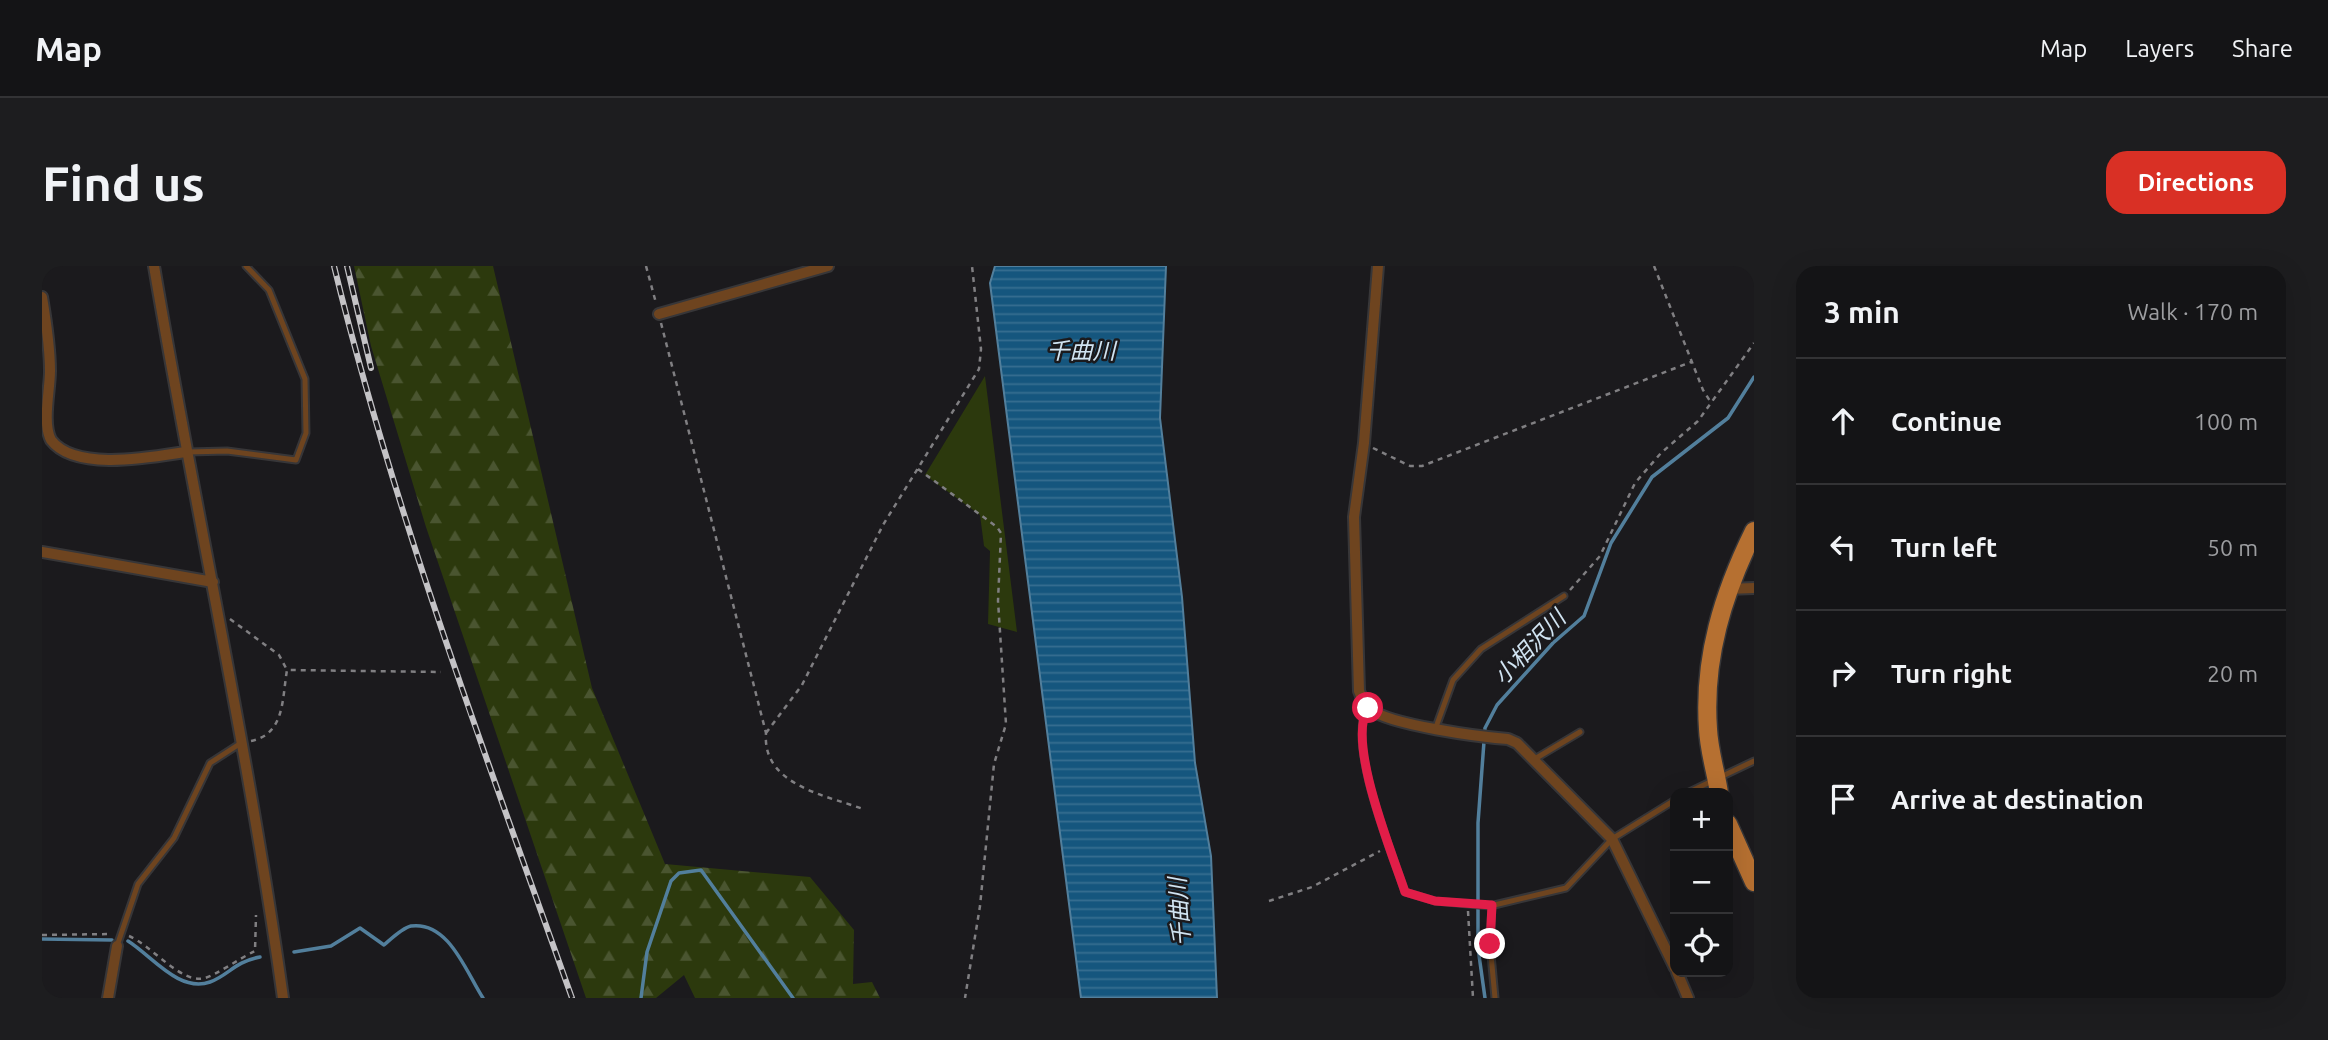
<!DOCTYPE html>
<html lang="en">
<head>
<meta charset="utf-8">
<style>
  :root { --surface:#141416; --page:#1d1d1f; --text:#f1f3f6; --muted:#9d9ea1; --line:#333335; --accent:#d93025 }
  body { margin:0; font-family:Ubuntu,"Noto Sans JP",sans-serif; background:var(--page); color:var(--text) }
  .controls { position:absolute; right:21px; bottom:21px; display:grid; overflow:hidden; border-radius:14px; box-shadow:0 7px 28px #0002 }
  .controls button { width:63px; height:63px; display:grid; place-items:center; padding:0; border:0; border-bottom:2px solid var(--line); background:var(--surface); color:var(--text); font:35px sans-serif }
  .stop { position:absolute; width:21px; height:21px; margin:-16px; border:5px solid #e11d48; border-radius:50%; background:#fff }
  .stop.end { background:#e11d48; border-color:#fff; box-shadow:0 2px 7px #0008 }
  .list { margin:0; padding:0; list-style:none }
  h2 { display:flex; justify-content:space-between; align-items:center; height:91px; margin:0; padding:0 28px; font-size:30px }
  h2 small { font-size:23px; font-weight:400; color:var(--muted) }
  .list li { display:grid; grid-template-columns:46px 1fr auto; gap:21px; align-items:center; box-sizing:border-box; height:126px; padding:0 28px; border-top:2px solid var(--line) }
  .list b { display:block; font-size:26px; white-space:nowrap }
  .list em { font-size:23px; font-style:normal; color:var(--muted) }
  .icon { flex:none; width:38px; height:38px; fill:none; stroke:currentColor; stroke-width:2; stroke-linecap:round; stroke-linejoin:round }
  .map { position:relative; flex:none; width:1712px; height:732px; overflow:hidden; border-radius:21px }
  header { display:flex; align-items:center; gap:42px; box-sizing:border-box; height:98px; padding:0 35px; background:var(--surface); border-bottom:2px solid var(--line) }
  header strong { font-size:33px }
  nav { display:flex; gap:38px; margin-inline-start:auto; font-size:24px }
  .intro { display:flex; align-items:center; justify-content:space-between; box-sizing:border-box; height:168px; padding:0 42px }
  h1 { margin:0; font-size:49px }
  .button { padding:18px 32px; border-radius:21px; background:var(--accent); color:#fff; font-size:24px; font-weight:700 }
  main { display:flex; gap:42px; padding:0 42px }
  aside { flex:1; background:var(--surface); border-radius:21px; box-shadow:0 7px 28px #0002 }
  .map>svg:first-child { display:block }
  .green { fill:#2c390d }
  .forest { fill:url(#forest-firs) }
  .water { fill:url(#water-rules); stroke:#527f9c; stroke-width:2 }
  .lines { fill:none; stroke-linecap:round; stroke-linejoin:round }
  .stream { stroke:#527f9c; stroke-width:3.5 }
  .service-casing { stroke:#373638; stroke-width:9 }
  .minor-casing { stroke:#373638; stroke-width:14 }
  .primary-casing { stroke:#373638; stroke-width:21 }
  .path { stroke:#807f82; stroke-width:2.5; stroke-dasharray:5 5; stroke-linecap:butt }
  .service { stroke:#6e441f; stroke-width:5 }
  .minor { stroke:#6e441f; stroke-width:10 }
  .primary { stroke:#b67031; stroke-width:18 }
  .rail-casing { stroke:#c4c3c6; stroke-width:6 }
  .rail { stroke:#1b1a1d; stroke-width:3.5; stroke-dasharray:10; stroke-linecap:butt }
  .route { stroke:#e11d48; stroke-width:9 }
  .labels { text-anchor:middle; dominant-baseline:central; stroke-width:5; stroke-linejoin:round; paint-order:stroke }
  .water-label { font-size:23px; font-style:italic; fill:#d1e4f2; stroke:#1b1a1d }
</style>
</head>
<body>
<header>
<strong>Map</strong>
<nav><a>Map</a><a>Layers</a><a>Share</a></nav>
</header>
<div class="intro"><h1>Find us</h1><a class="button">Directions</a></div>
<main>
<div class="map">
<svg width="1712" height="732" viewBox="0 0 1712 732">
  <defs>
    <pattern id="forest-firs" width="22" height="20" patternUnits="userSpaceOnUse" patternTransform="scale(1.75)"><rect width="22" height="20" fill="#2c390d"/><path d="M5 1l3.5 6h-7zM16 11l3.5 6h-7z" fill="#4a5530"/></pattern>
    <pattern id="water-rules" width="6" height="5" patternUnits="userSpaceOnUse" patternTransform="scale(1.75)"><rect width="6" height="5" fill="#15567e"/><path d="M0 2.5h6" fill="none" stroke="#376e90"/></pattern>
  </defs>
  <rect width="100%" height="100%" fill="#1b1a1d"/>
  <path class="green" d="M943,110L975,366L946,358L948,285L942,280L938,249L883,209Z"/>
  <path class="forest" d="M312,0H451L550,422L623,598L768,611L812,664L811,718L830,716L838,732H653L642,709L614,732H544L384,261L329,80Z"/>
  <path class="water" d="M953,0H1124L1118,152L1140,331L1153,497L1169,590L1175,732H1039L948,17Z"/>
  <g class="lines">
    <path class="stream" d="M0,673L70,674
      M86,675C110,690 137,727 168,716C187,709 192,696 218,691
      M252,686L289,680L318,662L342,679C349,673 360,662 369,660C407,655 424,706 441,732
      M599,732L605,686L629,615L637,607L659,604L751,732
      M1443,732L1436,682V557L1443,462L1455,439L1511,377L1542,350L1569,277L1610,211L1686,152L1712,111"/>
    <defs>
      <path id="service" d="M146,186L185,185L254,194L264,167L263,113L227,24L204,0
        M1325,442C1305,479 1350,587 1363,626L1393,635L1448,640L1524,622L1570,573L1633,534
        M1394,461L1411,414L1439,383L1522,330
        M1491,494L1538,466
        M1645,527L1712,495
        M1450,639L1448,678L1453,732
        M75,680L96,618L132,572L168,497L199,477"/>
      <path id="minor" d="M112,0C153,244 207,486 241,732
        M1336,0L1322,177L1312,251L1317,425C1320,432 1322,439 1328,443C1347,459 1439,471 1466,473L1475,477L1570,573L1633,702
        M0,31C4,55 8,81 8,105C8,124 0,157 9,174C33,206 110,191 143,186
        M617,48L786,0
        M0,286L171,316
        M1685,323L1712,322
        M1635,706L1646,732
        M66,732L75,680"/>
      <path id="primary" d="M1677,527C1674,506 1667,485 1666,463C1661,392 1681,328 1712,265
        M1686,558L1712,616"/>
    </defs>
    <use href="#service" class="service-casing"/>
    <use href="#minor" class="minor-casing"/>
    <use href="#primary" class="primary-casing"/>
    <path class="path" d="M604,0L614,37
      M1612,0L1661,124L1668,135
      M619,57L724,467C720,519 783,529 821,543
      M1331,182L1368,200H1380L1649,96
      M876,203L955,261L959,267L956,335L964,458L952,498L938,640L923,732
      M1528,324L1558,290L1593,217L1619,187L1656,155L1712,77
      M188,353L237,389L245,404
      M724,467L760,419L841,259L937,103L939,83L930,0
      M209,475C243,468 240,433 245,404L399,406
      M1227,635L1270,621L1338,585
      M1426,645L1431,732
      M0,669L70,668
      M87,670C109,679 140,719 163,712C176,708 198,692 213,685L214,649"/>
    <use href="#service" class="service"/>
    <use href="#minor" class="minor"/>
    <use href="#primary" class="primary"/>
    <defs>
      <path id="rail" d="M292,0C353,250 444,490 530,732
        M305,0L329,102"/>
    </defs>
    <use href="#rail" class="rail-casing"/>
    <use href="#rail" class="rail"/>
  </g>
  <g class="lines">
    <path class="route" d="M1326,442C1304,476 1351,589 1363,626L1393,635L1450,639L1448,678"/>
  </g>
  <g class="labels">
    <g class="water-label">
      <text x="1039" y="84">千曲川</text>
      <text transform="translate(1487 381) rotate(-46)">小相沢川</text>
      <text transform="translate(1137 646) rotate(-94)">千曲川</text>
    </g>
  </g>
</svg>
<div class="controls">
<button>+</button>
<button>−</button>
<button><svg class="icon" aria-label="locate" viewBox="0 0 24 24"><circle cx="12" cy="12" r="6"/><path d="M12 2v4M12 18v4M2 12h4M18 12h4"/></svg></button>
</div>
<div class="stop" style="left:1326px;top:442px"></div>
<div class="stop end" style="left:1448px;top:678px"></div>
</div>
<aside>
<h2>3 min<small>Walk · 170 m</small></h2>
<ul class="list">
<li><svg class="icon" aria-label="ahead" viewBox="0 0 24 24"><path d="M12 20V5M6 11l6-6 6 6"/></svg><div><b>Continue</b></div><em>100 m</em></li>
<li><svg class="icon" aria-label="left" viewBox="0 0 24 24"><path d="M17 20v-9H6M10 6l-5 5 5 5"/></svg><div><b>Turn left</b></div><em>50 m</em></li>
<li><svg class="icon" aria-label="right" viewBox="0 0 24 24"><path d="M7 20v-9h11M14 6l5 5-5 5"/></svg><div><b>Turn right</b></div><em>20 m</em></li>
<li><svg class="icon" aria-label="arrive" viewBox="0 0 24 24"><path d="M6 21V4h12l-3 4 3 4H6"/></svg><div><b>Arrive at destination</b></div></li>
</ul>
</aside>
</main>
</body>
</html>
